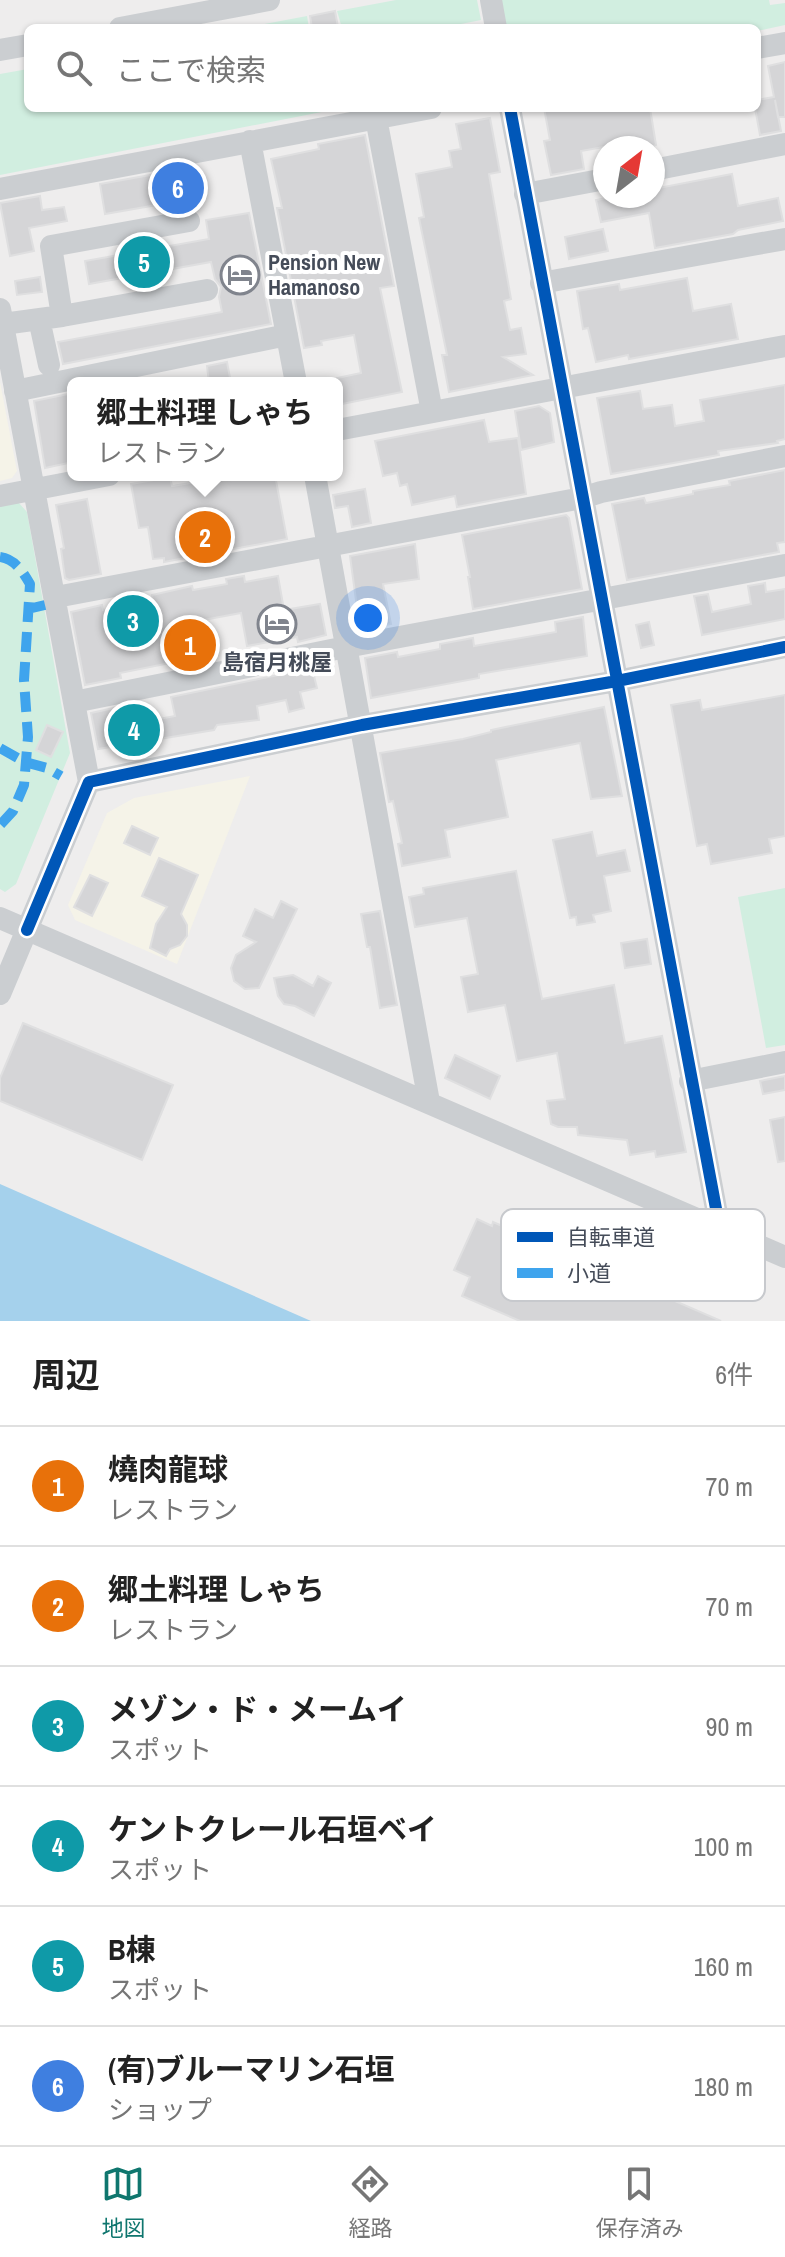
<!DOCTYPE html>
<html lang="ja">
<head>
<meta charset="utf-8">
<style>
  :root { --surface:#fff; --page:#f6f6f6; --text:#222; --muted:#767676; --line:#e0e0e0; --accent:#0f766e }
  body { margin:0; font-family:"Archivo Narrow","Noto Sans JP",sans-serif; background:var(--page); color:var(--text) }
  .compass { position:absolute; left:593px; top:136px; width:72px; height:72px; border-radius:50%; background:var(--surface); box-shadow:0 2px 6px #0004; rotate:31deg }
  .you { position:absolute; left:368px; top:618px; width:28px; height:28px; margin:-20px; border:6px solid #fff; border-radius:50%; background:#1a73e8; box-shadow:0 0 0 12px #1a73e833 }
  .badge { display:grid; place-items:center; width:52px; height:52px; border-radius:50%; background:var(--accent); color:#fff; font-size:26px; font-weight:700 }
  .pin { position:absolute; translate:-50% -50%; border:4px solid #fff; box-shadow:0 2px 8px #0006 }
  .popup { position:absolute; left:67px; top:377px; width:276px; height:104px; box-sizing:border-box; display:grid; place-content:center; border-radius:12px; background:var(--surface); filter:drop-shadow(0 2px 6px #0005); font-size:26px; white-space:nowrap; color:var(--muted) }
  .popup b { font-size:30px; color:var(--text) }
  .popup::after { content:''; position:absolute; left:50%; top:100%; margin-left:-16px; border:16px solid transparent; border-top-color:var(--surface) }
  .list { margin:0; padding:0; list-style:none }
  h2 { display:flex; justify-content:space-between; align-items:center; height:104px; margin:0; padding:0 32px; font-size:34px }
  h2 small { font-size:26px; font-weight:400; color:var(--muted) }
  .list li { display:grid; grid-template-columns:52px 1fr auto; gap:24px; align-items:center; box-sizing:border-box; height:120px; padding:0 32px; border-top:2px solid var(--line) }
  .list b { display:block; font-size:30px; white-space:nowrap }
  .list p { margin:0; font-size:26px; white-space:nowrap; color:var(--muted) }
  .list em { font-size:26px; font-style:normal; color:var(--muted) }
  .icon { flex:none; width:44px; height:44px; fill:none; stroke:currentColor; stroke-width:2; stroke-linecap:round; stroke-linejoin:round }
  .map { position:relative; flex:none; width:785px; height:1321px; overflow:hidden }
  .search { position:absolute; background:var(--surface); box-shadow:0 2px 6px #0004; left:24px; right:24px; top:24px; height:88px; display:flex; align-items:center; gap:20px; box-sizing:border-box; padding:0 28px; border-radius:12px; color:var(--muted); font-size:30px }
  .sheet { height:824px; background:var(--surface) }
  nav { display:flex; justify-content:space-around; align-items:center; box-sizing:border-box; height:112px; border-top:2px solid var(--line); background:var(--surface); font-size:22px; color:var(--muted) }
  nav a { display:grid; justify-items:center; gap:4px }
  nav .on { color:var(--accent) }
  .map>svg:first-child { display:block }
  .commercial { fill:#f5f3e8 }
  .green { fill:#d1eee0 }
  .water { fill:#a5d1ec }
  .building { fill:#d5d5d7; stroke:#dfdfe0; stroke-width:2 }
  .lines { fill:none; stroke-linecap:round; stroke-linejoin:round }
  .minor { stroke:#cbced1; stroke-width:22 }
  .quiet { stroke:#3fa4ed; stroke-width:10; stroke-dasharray:20 10; stroke-linecap:butt }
  .cycleway-casing { stroke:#fff; stroke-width:17 }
  .cycleway { stroke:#0057b8; stroke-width:12 }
  .labels { text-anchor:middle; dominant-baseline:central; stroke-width:8; stroke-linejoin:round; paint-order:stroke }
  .poi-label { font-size:22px; font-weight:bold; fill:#454c59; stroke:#fff; text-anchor:start }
  .key { fill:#fff; stroke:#c7c9cd; stroke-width:2 }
  .key-label { font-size:22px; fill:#454c59 }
</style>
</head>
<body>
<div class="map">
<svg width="785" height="1321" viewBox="0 0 785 1321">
  <rect width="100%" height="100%" fill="#eeeded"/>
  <path class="commercial" d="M0,382L17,471L12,478L0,481Z
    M250,776L177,964L75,920L68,905L107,813L134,798Z"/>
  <path class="green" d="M396,0H477L481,20L441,28H342L337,11Z
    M499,0H769L770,5L785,3V25L757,31V28H505Z
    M307,16L309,28H243Z
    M28,69V108H342L0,175V74Z
    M18,502L27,512L70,753L16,884L5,892L0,889V506Z
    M785,888V1045L766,1048L738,897Z"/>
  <path class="water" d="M0,1184L311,1321H0Z"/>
  <path class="building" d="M335,11L338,27L312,28L310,16Z
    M785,62V117H778L775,100L781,131L760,135L755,108H757V100L774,97L768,66Z
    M544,108H650L656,145L649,148H627L626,143L581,151L584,169L551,175L544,141L550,140Z
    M490,118L500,172L489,174L511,299L504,301L510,330L521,328L526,354L503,357L533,375L449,392L442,355H447L419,218L424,217L416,174L452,167L449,151L461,149L456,124Z
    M365,135L394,286L380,288L402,392L337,405V378L361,373L354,335L321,341L322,345L304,348L277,208H282L271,159L319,149L318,144Z
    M167,172L169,182L199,176L203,197L105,214L100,184Z
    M732,174L738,206L778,198L783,221L738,230L733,234L655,248L649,213L601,222L596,200L616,196H653V189Z
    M40,196L42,210L64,207L67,221L29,228L34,251L10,256L0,203Z
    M249,213L271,324L63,364L58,342L222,312L219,297L221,287L215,279L211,262L89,284L85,261L209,239L206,220Z
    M603,229L608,251L569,259L565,237Z
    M40,277L42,292L17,295L15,281Z
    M687,278L693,311L731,304L738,339L629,359L628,355L596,362L588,328L583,329L577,291L619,284L620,290Z
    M227,362L231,383H209L207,366Z
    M785,385V439L777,441L778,443L718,451L719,455L611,474L597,398L640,391L643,409L672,405L675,426L704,421L700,400Z
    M73,393V462L45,468L34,401Z
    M539,406L550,413L554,442L521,450L515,411Z
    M484,420L489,442L518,438L526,494L457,507L455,496L412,505L407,484L400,486L397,473L383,476L375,441Z
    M785,470V542L777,543L779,552L627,580L612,504L644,498L646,503L693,494V491L730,485L729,481Z
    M220,475H275L287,539L164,562V558L153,559L148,527L139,528L131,484L170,477L172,486L220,478Z
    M365,489L371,523L352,527L348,506L335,508L333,495Z
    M87,499L101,574L69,580L65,578L61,549L64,548L56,505Z
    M566,515L569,518L582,589L473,609L468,577H470L462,535Z
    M415,544L419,579L383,584L391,624L360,630L350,556Z
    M244,576L245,582L278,576L284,610L320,604L326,635L298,642L297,637L247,646L241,613L198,621L205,656L120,673L121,678L85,685L71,612L102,605L103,610L153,601L152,595L192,586L193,590L227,584L226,579Z
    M765,583L766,592L785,589V619L702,635L694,596L708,594L712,612L751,604L748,586Z
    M583,617L587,656L479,674V678L371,698L365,658L397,652L398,657L440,649V644L473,638L474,646L556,632L555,622Z
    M649,622L654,645L641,648L636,625Z
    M312,668L317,688L300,692L304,708L289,712L286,700L257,706L259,720L217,725L214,730L98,749L91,713L118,707L120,717L125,716L127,725L175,716L171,697Z
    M785,695V836L769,839L772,853L711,864L707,844L697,846L671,705L700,700L702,710Z
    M604,707L622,796L591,799L580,743L496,760L508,817L445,830L450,857L402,866L398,844L402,843L393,801L389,802L380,753L463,739L491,732V730Z
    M47,725L63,732L51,757L36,750Z
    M132,826L158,838L150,855L124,843Z
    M592,832L597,856L625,850L630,871L604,876L611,911L593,915L595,922L577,925L576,917L570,918L553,840Z
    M159,858L198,875L181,914L187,925V936L180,945L170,949L166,956L150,948L156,924L167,907L142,896Z
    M516,871L542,999L614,985L625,1043L662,1036L686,1152L656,1157L655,1151L630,1155L627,1140L578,1135L577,1127H558L551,1124L547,1101L565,1099L557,1053L517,1061L505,1005L468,1012L461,977L478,974L467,918L415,927L409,897L424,894L423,888Z
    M90,875L108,883L92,916L74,907Z
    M281,901L297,909L259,988L245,989L234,981L231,968L236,955L256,942L243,936L255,909L273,918Z
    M380,911L397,1005L380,1008L370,947H367L361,914Z
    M647,939L651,964L625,968L621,943Z
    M293,975L313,986L318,976L331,983L314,1016L295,1006L284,1004L278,996L274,978Z
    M23,1023L173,1085L142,1160L0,1101V1078Z
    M455,1055L500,1076L490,1099L445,1078Z
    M785,1076V1090L763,1094L760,1081Z
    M785,1117V1161L778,1162L770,1120Z
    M477,1219L492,1226L493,1222L721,1321H520L462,1296L470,1277L454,1270Z"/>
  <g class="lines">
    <path class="minor" d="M491,0L496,28
      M120,28L269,0
      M757,48L785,43
      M0,50L28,45
      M510,108L720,1230
      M376,118L432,412
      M250,141L296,383
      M653,170L785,144
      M0,189L431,108
      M525,194L605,179
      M541,283L785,239
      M0,309L89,782
      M62,316L207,290
      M39,319L49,365
      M3,324L62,316L51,246L189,221
      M15,391L287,335
      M337,430L785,346
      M315,475L429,1102
      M0,496L109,475
      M56,597L582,498L601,492L785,456
      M74,702L346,647L785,565
      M0,918L785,1257
      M0,994L89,782L362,725L617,681L785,647
      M690,1081L785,1062"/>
    <path class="quiet" d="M0,557C15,559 23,572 30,584L24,680L28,737L24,785L13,811L0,825
      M28,609L45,605
      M0,748L25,762L47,768L61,776"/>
    <defs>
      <path id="cycleway" d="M510,108L720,1230
        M27,930L89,782L362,725L617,681L785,647"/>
    </defs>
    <use href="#cycleway" class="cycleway-casing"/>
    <use href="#cycleway" class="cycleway"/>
  </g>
  <defs>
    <symbol id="hotel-ring" viewBox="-11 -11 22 22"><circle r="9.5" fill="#fff" stroke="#80848d" stroke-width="1.5"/><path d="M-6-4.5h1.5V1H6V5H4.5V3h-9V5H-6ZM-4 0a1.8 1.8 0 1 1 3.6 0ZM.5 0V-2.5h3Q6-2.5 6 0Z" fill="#80848d"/></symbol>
  </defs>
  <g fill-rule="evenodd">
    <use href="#hotel-ring" x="218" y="253" width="44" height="44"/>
    <use href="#hotel-ring" x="255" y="602" width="44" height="44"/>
  </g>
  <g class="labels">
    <g class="poi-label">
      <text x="268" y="262">Pension New<tspan x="268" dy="25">Hamanoso</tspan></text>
      <text x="277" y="662" text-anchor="middle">島宿月桃屋</text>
    </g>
  </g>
  <rect x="501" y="1209" width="264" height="92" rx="12" class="key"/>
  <rect x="517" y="1232" width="36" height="10" fill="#0057b8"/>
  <rect x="517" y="1268" width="36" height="10" fill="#3fa4ed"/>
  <g class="key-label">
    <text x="567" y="1245">自転車道</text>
    <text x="567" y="1281">小道</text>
  </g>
</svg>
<svg class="compass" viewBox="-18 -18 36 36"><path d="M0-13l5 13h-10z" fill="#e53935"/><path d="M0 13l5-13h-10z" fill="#767676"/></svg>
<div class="you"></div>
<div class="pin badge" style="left:190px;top:645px;background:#e8710a">1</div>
<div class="pin badge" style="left:205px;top:537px;background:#e8710a">2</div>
<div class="popup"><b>郷土料理 しゃち</b>レストラン</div>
<div class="pin badge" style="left:133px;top:621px;background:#0f9aa8">3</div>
<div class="pin badge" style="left:134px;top:730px;background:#0f9aa8">4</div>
<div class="pin badge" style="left:144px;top:262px;background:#0f9aa8">5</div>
<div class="pin badge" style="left:178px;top:188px;background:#3f7fe0">6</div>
<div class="search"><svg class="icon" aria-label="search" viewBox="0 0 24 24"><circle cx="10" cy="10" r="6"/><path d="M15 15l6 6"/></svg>ここで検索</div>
</div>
<section class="sheet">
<h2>周辺<small>6件</small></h2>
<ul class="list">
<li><span class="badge" style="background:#e8710a">1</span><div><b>燒肉龍球</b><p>レストラン</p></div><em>70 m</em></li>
<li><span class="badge" style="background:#e8710a">2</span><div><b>郷土料理 しゃち</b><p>レストラン</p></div><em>70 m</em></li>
<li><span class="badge" style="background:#0f9aa8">3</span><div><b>メゾン・ド・メームイ</b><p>スポット</p></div><em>90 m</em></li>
<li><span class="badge" style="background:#0f9aa8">4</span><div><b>ケントクレール石垣ベイ</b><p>スポット</p></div><em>100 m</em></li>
<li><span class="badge" style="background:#0f9aa8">5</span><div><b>B棟</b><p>スポット</p></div><em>160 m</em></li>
<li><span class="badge" style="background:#3f7fe0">6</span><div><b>(有)ブルーマリン石垣</b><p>ショップ</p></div><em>180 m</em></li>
</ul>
</section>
<nav>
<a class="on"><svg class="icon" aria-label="map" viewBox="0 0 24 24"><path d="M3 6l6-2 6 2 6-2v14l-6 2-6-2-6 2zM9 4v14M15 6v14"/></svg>地図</a>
<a><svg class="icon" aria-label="directions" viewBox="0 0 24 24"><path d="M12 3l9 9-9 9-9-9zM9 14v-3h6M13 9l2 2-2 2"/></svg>経路</a>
<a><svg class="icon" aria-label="saved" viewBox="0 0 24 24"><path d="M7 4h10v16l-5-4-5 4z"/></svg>保存済み</a>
</nav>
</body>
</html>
